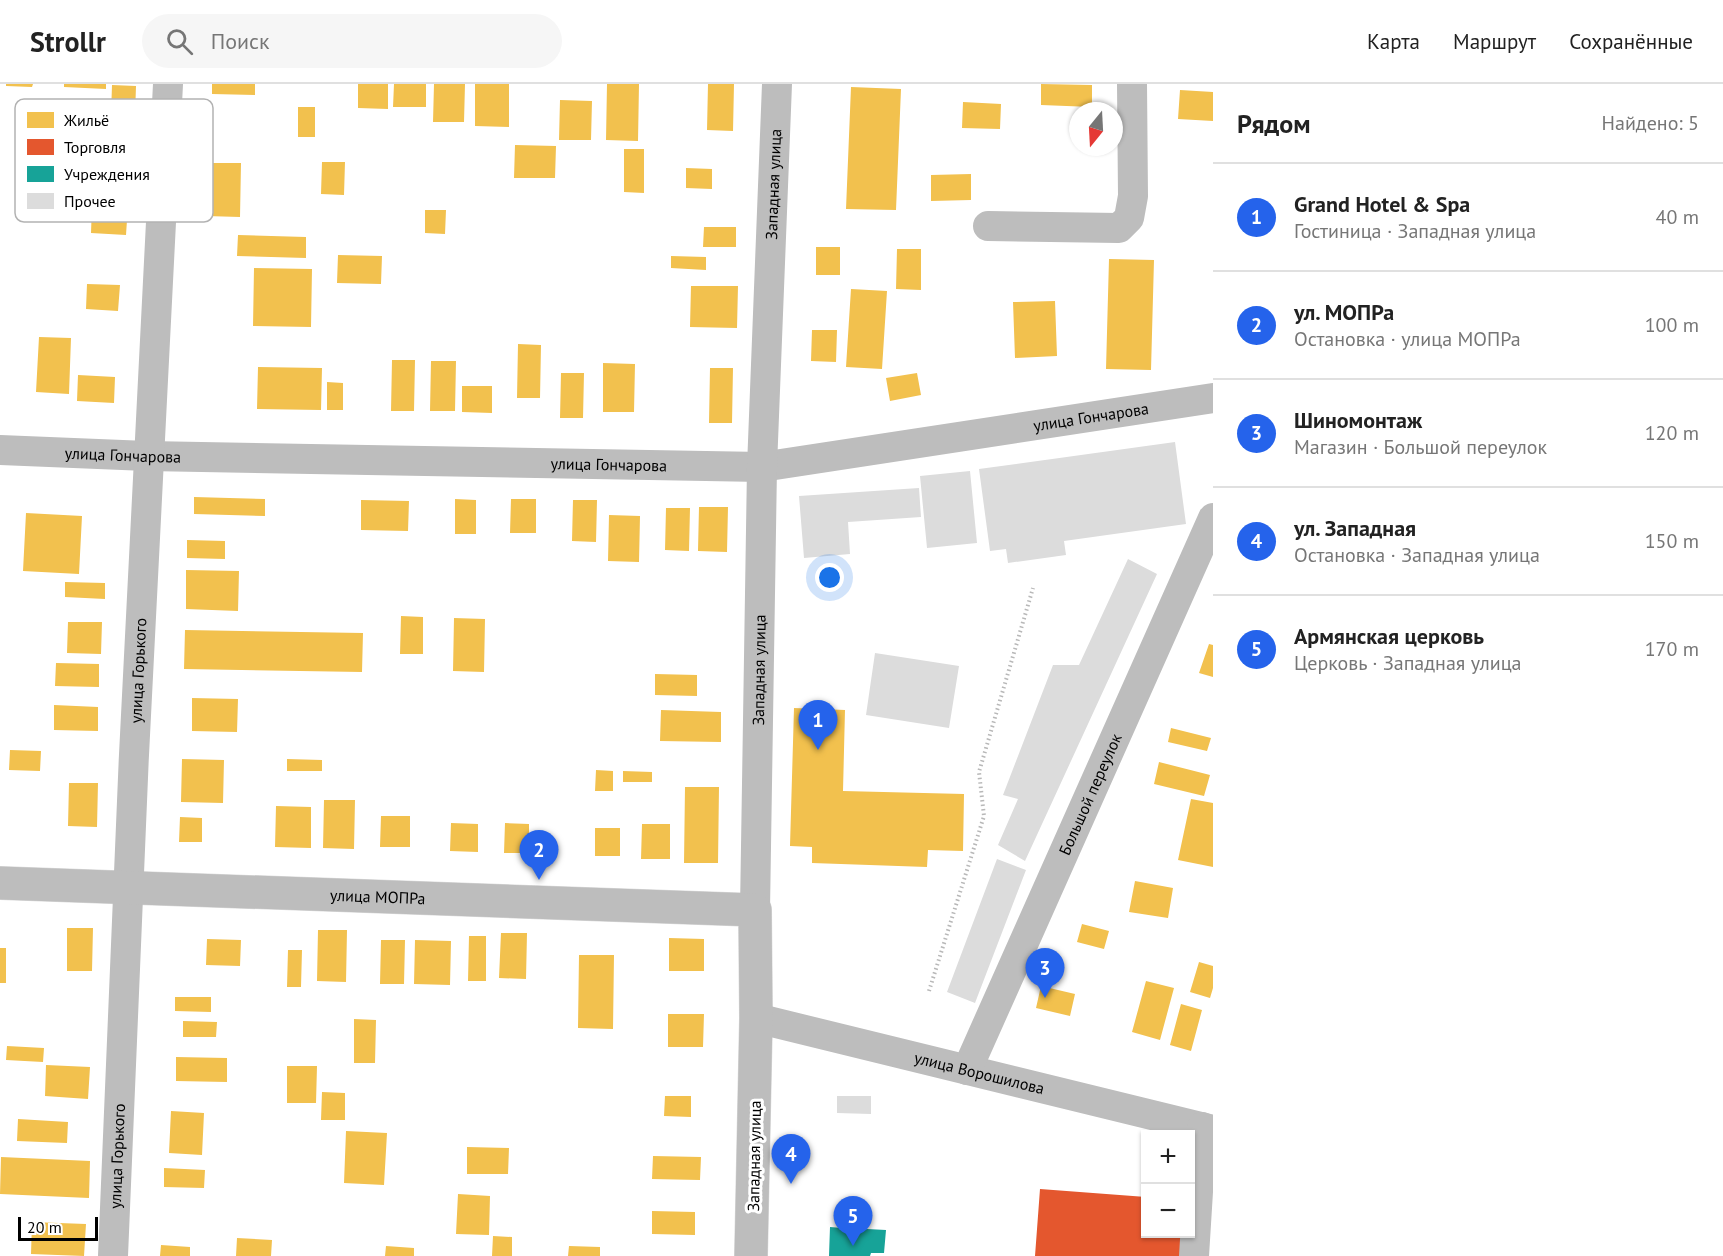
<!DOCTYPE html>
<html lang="ru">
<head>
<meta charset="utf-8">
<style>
  :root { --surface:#fff; --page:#f6f6f6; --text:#222; --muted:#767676; --line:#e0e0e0; --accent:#2563eb }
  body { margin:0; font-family:"PT Sans",sans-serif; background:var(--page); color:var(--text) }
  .controls { position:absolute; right:18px; bottom:18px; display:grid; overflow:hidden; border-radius:0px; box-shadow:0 2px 4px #0004 }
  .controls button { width:54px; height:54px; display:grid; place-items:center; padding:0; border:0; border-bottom:2px solid var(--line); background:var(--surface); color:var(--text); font:30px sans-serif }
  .compass { position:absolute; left:1069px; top:18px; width:54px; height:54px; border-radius:50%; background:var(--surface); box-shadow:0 2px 4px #0004; rotate:198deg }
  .scale { position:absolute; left:18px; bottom:15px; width:80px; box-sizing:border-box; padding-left:6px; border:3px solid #000; border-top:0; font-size:16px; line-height:21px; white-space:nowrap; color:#000; -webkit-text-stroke:4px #fff; paint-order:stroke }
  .you { position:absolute; left:830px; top:494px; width:21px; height:21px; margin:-15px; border:4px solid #fff; border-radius:50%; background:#1a73e8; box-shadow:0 0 0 9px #1a73e833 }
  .badge { display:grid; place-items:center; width:39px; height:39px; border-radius:50%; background:var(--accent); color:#fff; font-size:20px; font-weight:700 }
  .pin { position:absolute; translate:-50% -50px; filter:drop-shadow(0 2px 3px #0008) }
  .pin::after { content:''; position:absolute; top:32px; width:21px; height:18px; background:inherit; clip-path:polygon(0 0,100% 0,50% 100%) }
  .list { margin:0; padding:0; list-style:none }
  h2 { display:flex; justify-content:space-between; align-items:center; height:78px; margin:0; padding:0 24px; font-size:26px }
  h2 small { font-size:20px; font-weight:400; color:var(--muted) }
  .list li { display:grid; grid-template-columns:39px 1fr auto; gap:18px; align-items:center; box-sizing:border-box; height:108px; padding:0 24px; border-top:2px solid var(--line) }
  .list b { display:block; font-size:22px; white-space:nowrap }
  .list p { margin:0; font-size:20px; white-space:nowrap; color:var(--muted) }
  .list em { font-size:20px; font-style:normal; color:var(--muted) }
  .icon { flex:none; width:33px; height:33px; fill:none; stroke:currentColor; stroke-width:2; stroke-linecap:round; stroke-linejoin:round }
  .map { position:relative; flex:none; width:1213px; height:1172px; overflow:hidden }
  header { display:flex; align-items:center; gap:36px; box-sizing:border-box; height:84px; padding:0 30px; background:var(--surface); border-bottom:2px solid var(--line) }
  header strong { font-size:28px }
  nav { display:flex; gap:33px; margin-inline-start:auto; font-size:21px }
  .search { width:420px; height:54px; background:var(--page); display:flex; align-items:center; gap:15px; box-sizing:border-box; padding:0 21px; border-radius:33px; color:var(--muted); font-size:22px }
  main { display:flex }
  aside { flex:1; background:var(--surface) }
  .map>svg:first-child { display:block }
  .homes { fill:#f2c14e }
  .shops { fill:#e4572e }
  .public { fill:#17a398 }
  .building { fill:#dcdcdc }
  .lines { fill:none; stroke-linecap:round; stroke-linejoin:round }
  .major-casing { stroke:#dbdbdb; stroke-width:34 }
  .path { stroke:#b8b8b8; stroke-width:4; stroke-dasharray:1.5 3; stroke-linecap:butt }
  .minor { stroke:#bdbdbd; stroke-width:30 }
  .major { stroke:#bdbdbd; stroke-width:33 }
  .labels { text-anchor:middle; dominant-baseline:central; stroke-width:6; stroke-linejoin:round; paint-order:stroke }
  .street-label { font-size:16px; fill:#000; stroke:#fff }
  .key { fill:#fff; stroke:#b2b2b2; stroke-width:1.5 }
  .key-label { font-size:16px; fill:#000 }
</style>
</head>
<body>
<header>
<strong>Strollr</strong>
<div class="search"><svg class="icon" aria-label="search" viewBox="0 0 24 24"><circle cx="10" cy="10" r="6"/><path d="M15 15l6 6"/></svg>Поиск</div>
<nav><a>Карта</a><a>Маршрут</a><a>Сохранённые</a></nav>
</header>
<main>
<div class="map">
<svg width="1213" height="1172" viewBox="0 0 1213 1172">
  <rect width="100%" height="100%" fill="#fff"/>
  <path class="homes" d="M6,0H33L32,3L6,2Z
    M64,0H106V5L64,3Z
    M212,0H255V11L212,10Z
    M358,0H388V25L358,24Z
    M394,0H426V23H393Z
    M434,0H465L464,38H433Z
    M475,0H509V43L475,42Z
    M607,0H639L638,57L606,56Z
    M708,0H734L733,47L707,46Z
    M1041,0L1092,1V23L1041,21Z
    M112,1L136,2L135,32L111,31Z
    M851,3L901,5L896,126L846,125Z
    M1180,6L1213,8V37L1178,35Z
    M560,16L592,17L591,56H559Z
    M963,18L1001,20L1000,45L962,44Z
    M298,23H315V53H298Z
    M515,61L556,62L555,94H514Z
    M624,65H644V109L624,108Z
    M322,78H345L344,111L321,110Z
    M207,79H241L240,133L206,132Z
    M686,84L712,85V105L686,104Z
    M971,90V116L931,117V91Z
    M92,120L128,121L126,151L91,149Z
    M425,126H446L445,150L425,149Z
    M704,143H736V163H703Z
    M238,151L306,153V174L237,172Z
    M816,163H840V191H816Z
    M897,165H921V206L896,205Z
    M338,171L382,172L381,200L337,199Z
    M671,172L706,173V186L671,184Z
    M1109,175L1154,176L1151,286L1106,285Z
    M254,184L312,185L311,243L253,242Z
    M87,200L120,201L118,227L86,225Z
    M691,202H738L737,244L690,243Z
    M851,205L887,207L882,285L846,283Z
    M1055,217L1057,272L1015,274L1013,218Z
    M812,246H837L836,278L811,277Z
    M39,253L71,254L69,310L36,308Z
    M518,260L541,261L540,314H517Z
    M392,276H415L414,327H391Z
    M431,277H456L455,327H430Z
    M603,279L635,280L634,328H603Z
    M258,283L322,284L321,326L257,325Z
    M710,284H733L732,339H709Z
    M561,289H584L583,334H560Z
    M917,289L921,311L890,317L886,294Z
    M78,291L115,293L114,319L77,317Z
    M327,298L343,299V326H327Z
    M462,302H492V329L462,328Z
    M194,413L265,415V432L194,430Z
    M455,415L476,416V450H455Z
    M511,415H536V449H510Z
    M361,416L409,417L408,447L361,446Z
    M573,416H597L596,458L572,457Z
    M699,423H728L727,468L698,467Z
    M666,424H690L689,467L665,466Z
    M26,429L82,432L79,490L23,487Z
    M609,431L640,432L639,478L608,477Z
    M187,456L225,457V475L187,474Z
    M186,486L239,487L238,527L186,525Z
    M65,498L105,499V515L65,513Z
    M401,532L423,533V570H400Z
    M454,534L485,535L484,588L453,587Z
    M68,538H102L101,570L67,569Z
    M185,546L363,549L362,588L184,585Z
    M1209,560L1213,561V593L1199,589Z
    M56,579L99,580V603L55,602Z
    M655,590L697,591V612L655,611Z
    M192,614L238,615L237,648L192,647Z
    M54,621L98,623V647L54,646Z
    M794,624L845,626L843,707L964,710L963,767L928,766L927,783L812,779V763L790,762Z
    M661,626L721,628V658L660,657Z
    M1171,644L1211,654L1207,667L1168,658Z
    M10,666L41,667L40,687L9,686Z
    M182,675L224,676L223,719L181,718Z
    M287,675L322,676V687H287Z
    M1159,678L1210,691L1204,712L1154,700Z
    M596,686L613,687V707H595Z
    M623,687L652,688V698H623Z
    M69,699H98L97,743L68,742Z
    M685,703H719L718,779H684Z
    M1191,715L1213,719V783L1178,776Z
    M324,716H355L354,765L323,764Z
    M276,722L311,723V764L275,763Z
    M381,732H410V763H380Z
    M180,733L202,734V758H179Z
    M451,739L478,740V768L450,767Z
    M505,739L529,740V769H504Z
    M642,740H670V775H641Z
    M595,744H620V772H595Z
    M1135,797L1173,804L1168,834L1129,828Z
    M1082,840L1109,847L1104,865L1077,858Z
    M67,844H93L92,887H67Z
    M318,846H347L346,898L317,897Z
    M501,849H527L526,895L499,894Z
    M469,852H486V897H468Z
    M669,854L704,855V887H669Z
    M207,855L241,856L240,882L206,881Z
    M381,856H405L404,900H380Z
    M415,856L451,857L450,901L414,900Z
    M0,864H6V899H0Z
    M288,866H302L301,903H287Z
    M579,871H614L613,945L578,944Z
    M1199,878L1213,882V904L1210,914L1190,908Z
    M1146,897L1174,904L1160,956L1132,948Z
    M1041,902L1075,910L1070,932L1036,924Z
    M175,913H211V928L175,927Z
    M1181,920L1202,926L1191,967L1170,961Z
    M668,930H704L703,963H668Z
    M354,935L376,936L375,979H354Z
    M183,937L217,938L216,953H183Z
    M7,962L44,964L43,978L6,976Z
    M176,973L227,974V998L176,997Z
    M46,981L90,983L88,1015L45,1012Z
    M287,982H317L316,1019H287Z
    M322,1008L345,1009V1036H321Z
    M665,1012H691V1033L664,1032Z
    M171,1027L204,1029L202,1071L169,1069Z
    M18,1035L68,1038L67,1059L17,1057Z
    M346,1047L387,1049L384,1101L344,1099Z
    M467,1063L509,1064L508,1090H467Z
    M653,1072L701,1073L700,1096L652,1095Z
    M1,1073L90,1077L89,1114L0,1110Z
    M164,1084L205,1086L204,1104L164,1103Z
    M458,1110L490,1112L489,1151L456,1150Z
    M652,1127L695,1128V1151L652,1150Z
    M32,1138L86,1140L84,1172L31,1170Z
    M493,1152L512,1153V1172H492Z
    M237,1154L272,1156L271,1172H236Z
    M161,1161L190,1163V1172H160Z
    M386,1162L414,1164V1172H385Z
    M569,1162L600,1163V1172H568Z"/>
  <path class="shops" d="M1040,1105L1146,1113V1150H1185L1183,1172H1035Z"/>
  <path class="public" d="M842,1138L867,1139V1145L886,1146L884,1169H871L870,1172H829L830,1143L842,1144Z"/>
  <path class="building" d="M1175,358L1186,440L1064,457L1066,471L1008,479L1006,465L990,467L979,385Z
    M970,387L977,459L927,464L920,392Z
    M919,404L921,433L848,438L850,470L804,474L799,412Z
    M1128,475L1157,490L1025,777L998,761L1018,715L1003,711L1053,581H1079Z
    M875,569L959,582L949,644L866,631Z
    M997,775L1026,786L975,919L947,908Z
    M837,1012H871V1030L837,1029Z"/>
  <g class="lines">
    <defs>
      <g id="major">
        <path id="s6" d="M0,799L755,826L756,934L751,1172"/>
      </g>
    </defs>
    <use href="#major" class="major-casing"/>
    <path class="path" d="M929,907L984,732L979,688L1033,504"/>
    <g class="minor">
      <path d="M988,142L1119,144L1129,134L1133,112L1132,0"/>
      <path id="s1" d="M0,366L147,372L762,383L1213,314"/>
      <path id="s2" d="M755,826L762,383L777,0"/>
      <path id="s3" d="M756,934L1213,1046"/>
      <path id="s4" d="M967,986L1213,434"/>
      <path id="s5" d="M113,1172C128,781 146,391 168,0"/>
      <path d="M1194,1172L1202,1043"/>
    </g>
    <use href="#major" class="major"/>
  </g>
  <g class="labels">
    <g class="street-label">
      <text stroke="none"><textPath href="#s2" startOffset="726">Западная улица</textPath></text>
      <text stroke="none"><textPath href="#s1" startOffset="1095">улица Гончарова</textPath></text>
      <text stroke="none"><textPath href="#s1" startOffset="123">улица Гончарова</textPath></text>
      <text stroke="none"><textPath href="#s1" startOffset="609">улица Гончарова</textPath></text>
      <text stroke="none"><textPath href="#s5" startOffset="586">улица Горького</textPath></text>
      <text stroke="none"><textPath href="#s2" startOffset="240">Западная улица</textPath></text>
      <text stroke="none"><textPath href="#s4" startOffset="302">Большой переулок</textPath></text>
      <text stroke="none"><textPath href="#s6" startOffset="378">улица МОПРа</textPath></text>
      <text stroke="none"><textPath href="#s3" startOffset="230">улица Ворошилова</textPath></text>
      <text stroke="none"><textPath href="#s5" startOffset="100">улица Горького</textPath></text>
      <text transform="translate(754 1072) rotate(-89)">Западная улица</text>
    </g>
  </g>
  <rect x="15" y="15" width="198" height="123" rx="9" class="key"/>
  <rect x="27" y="28" width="27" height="16" fill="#f2c14e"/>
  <rect x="27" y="55" width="27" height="16" fill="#e4572e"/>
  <rect x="27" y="82" width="27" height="16" fill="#17a398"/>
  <rect x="27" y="109" width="27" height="16" fill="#dcdcdc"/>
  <g class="key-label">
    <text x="64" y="42">Жильё</text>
    <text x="64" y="69">Торговля</text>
    <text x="64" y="96">Учреждения</text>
    <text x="64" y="123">Прочее</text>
  </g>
</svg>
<div class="controls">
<button>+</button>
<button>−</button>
</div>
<svg class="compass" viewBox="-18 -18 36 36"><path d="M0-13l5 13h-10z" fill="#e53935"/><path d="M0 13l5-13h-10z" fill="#767676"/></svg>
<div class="scale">20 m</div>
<div class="you"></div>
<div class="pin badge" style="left:818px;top:666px">1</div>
<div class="pin badge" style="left:539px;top:796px">2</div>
<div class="pin badge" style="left:1045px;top:914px">3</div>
<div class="pin badge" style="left:791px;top:1100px">4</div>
<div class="pin badge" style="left:853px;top:1162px">5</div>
</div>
<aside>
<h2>Рядом<small>Найдено: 5</small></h2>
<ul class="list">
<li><span class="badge">1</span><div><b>Grand Hotel &amp; Spa</b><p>Гостиница · Западная улица</p></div><em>40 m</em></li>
<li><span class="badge">2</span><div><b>ул. МОПРа</b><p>Остановка · улица МОПРа</p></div><em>100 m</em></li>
<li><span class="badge">3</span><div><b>Шиномонтаж</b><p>Магазин · Большой переулок</p></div><em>120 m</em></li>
<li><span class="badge">4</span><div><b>ул. Западная</b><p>Остановка · Западная улица</p></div><em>150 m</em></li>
<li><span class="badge">5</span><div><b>Армянская церковь</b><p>Церковь · Западная улица</p></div><em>170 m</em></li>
</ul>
</aside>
</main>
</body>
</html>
